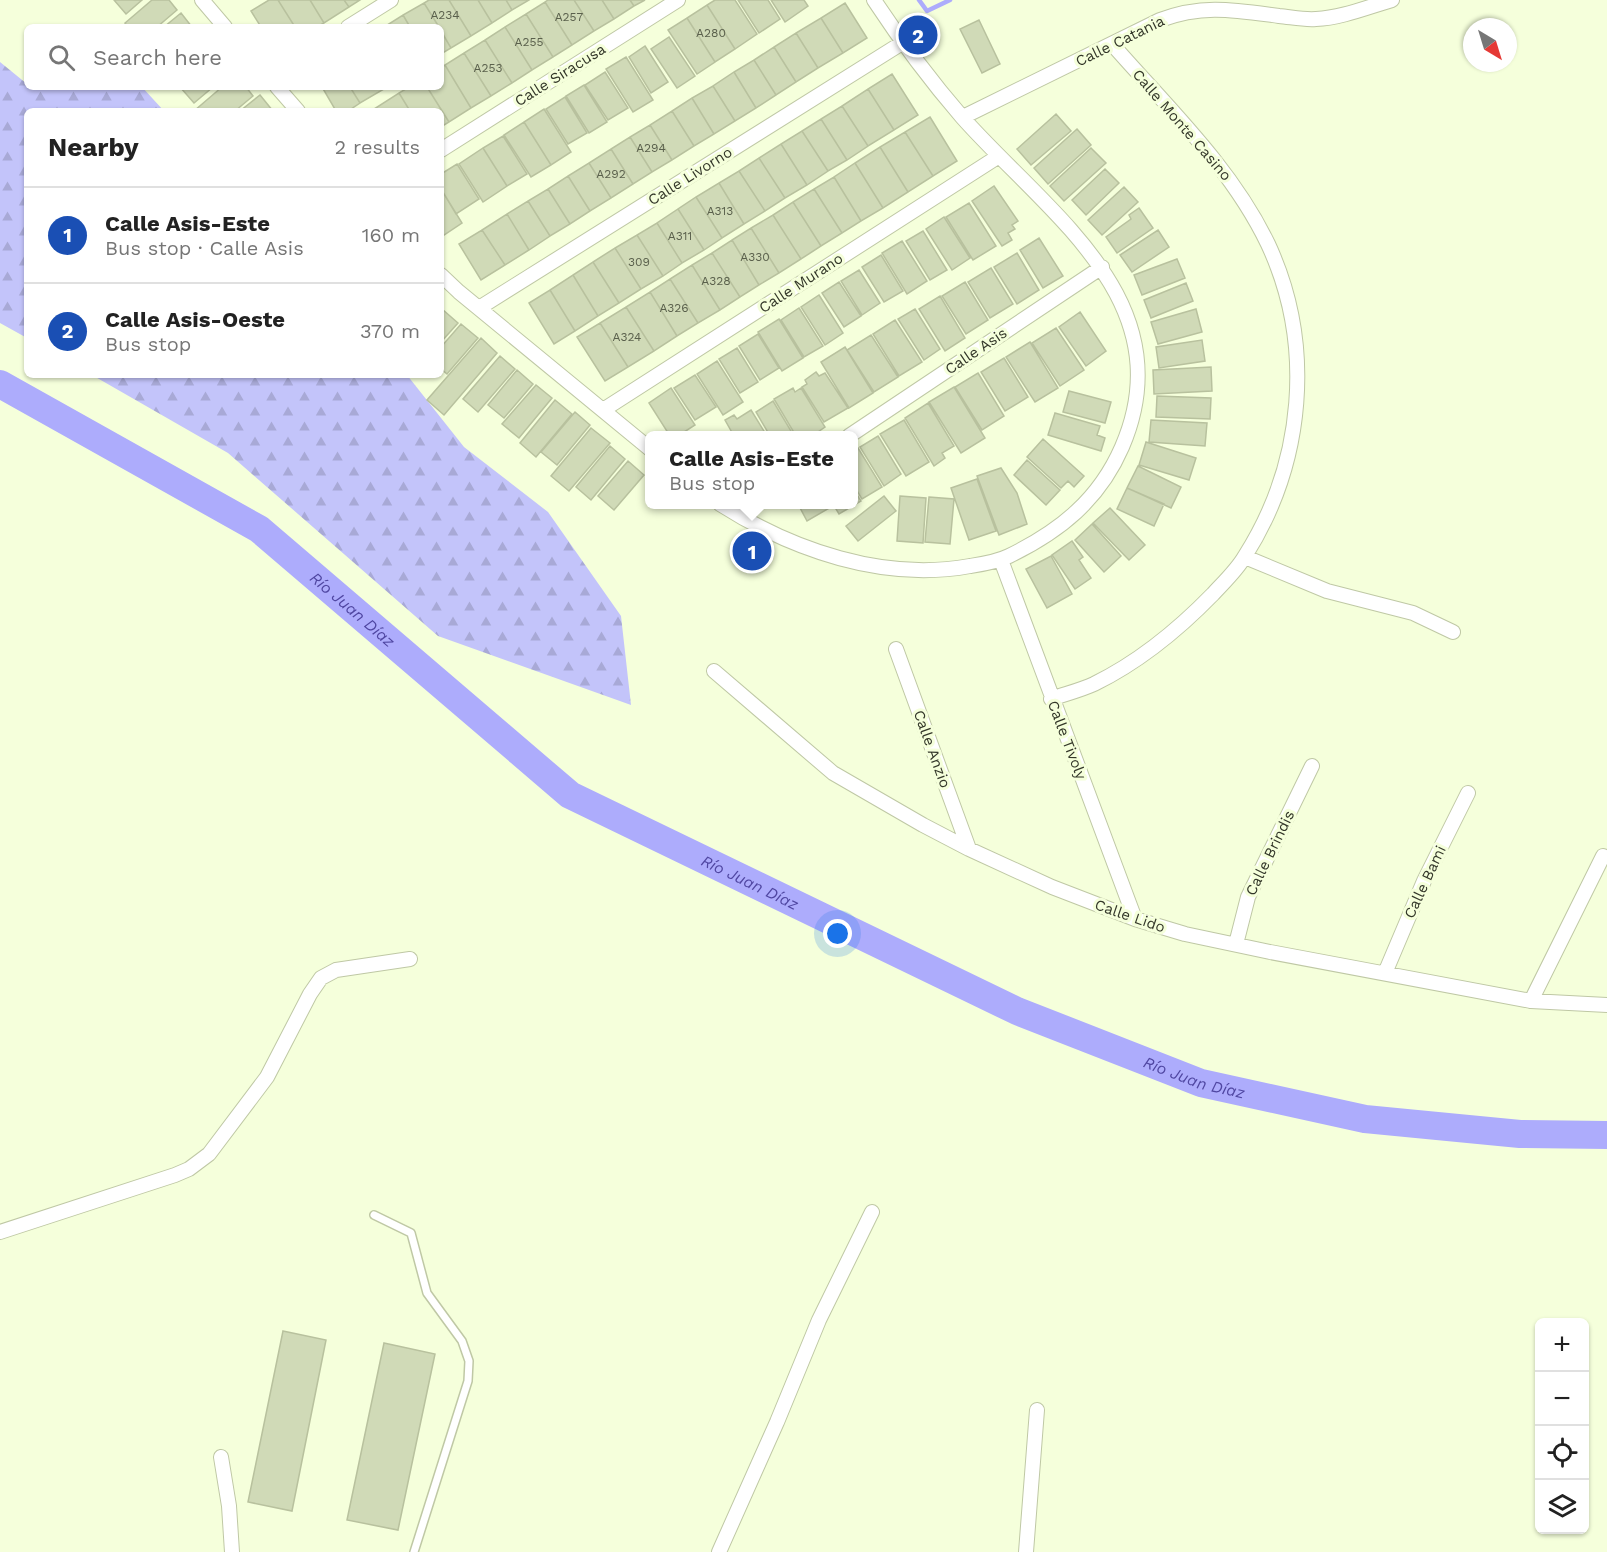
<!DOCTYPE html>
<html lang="en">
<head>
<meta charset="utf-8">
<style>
  :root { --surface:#fff; --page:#f2f2f2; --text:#222; --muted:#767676; --line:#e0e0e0; --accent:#6759d3 }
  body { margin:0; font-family:"Work Sans",sans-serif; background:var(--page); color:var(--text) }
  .controls { position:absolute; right:18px; bottom:18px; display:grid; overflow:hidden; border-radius:9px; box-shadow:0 2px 4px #0004 }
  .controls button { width:54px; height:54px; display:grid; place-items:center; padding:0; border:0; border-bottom:2px solid var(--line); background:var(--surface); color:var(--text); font:30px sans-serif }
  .compass { position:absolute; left:1463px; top:18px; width:54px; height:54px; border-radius:50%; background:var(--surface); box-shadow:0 2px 4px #0004; rotate:142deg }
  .you { position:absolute; left:838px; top:934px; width:21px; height:21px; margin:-15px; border:4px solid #fff; border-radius:50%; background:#1a73e8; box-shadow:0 0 0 9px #1a73e833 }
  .badge { display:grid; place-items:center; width:39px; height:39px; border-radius:50%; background:var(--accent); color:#fff; font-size:20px; font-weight:700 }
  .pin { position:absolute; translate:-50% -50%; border:3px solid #fff; box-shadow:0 2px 6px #0006 }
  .popup { position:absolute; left:645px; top:431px; width:213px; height:78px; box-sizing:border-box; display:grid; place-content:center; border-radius:9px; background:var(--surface); filter:drop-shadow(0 2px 4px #0005); font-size:20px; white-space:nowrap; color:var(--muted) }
  .popup b { font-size:22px; color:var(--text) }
  .popup::after { content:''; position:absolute; left:50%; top:100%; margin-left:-12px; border:12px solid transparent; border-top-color:var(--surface) }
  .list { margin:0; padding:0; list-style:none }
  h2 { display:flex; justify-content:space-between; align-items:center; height:78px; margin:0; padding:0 24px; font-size:26px }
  h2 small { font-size:20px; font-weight:400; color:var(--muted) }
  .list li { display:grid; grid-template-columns:39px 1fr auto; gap:18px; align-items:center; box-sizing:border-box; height:96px; padding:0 24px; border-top:2px solid var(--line) }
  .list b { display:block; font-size:22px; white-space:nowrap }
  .list p { margin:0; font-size:20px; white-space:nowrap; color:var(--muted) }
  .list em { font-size:20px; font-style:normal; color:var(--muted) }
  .icon { flex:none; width:33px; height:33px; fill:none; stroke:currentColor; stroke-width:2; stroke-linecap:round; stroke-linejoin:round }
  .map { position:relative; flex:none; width:1607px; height:1552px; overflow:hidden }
  .search { position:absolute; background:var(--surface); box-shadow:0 2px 4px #0004; left:24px; top:24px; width:420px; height:66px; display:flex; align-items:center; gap:15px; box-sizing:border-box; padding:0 21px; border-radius:9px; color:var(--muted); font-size:22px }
  .panel { position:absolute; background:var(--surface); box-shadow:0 2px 4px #0004; left:24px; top:108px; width:420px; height:270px; border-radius:9px }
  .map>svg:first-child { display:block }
  .forest { fill:url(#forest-firs) }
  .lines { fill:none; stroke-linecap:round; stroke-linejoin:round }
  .stream { stroke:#adacfc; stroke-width:4.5 }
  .river { stroke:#adacfc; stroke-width:28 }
  .building { fill:#d0dab7; stroke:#b8c19e; stroke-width:1.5 }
  .service-casing { stroke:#bfc8a5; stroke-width:10 }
  .minor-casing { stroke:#bfc8a5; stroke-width:16 }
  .service { stroke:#fff; stroke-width:7 }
  .minor { stroke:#fff; stroke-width:14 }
  .labels { text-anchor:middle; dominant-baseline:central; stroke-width:6; stroke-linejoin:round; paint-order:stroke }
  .number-label { font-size:12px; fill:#5a604c }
  .street-label { font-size:15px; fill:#333729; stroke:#f5ffdb }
  .water-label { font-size:16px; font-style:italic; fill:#5047a2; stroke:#f5ffdb }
</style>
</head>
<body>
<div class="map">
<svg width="1607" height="1552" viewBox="0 0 1607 1552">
  <defs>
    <pattern id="forest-firs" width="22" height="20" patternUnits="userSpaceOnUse" patternTransform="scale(1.5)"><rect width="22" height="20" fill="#c3c4fa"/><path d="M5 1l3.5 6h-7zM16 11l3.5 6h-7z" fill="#a8a9d6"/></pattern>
  </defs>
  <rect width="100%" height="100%" fill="#f5ffdb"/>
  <path class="forest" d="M0,62L27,84V87H142L164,111H27V338L0,323Z
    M92,375H407L464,447L548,512L621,616L631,705L438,636L228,453Z"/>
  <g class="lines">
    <path class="stream" d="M919,0L927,11L950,0"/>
    <path class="river" id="s1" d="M0,384L259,529L570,795L1017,1011L1201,1083L1365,1119L1520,1134L1607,1135"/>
  </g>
  <path class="building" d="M114,0H142L126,14Z
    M152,0H169L177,10L157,27H128L125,23Z
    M269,0H278L295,27H261L251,11Z
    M278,0H310L324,23L317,27H295Z
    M310,0H344L349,7L324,23Z
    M344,0H360L349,7Z
    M429,0H449L471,36L451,48L441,31V27H439L424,3Z
    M449,0H478L492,23L471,36Z
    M478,0H506L512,10L492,23Z
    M506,0H529L512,10Z
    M548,0H574L594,31L572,45L545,2Z
    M574,0H602L614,19L594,31Z
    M602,0H630L634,6L614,19Z
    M630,0H645L634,6Z
    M715,0H735L757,34L735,49L707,5Z
    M738,0H768L780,19L759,33Z
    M771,0H804L808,6L785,22Z
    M545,2L572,45L553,57L526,14Z
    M424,3L439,27H410L403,15Z
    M845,3L867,38L843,53L821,18Z
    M707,5L735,49L715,62L687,18Z
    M181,13L192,27H164Z
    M526,14L553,57L532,70L505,27Z
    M403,15L410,27H384Z
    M687,18L715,62L697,74L668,30Z
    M821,18L843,53L818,68L796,33Z
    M979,20L1000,64L982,73L960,29Z
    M505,27L532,70L512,83L485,40Z
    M441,31L451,48L441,54Z
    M796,33L818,68L796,82L774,47Z
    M669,37L695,76L677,88L651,49Z
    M485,40L512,83L491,96L464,53Z
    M645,46L668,82L651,93L629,57Z
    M774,47L796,82L776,95L754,60Z
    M464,53L491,96L471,108L445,65Z
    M626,57L653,100L633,112L606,69Z
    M754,60L776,95L756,108L734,72Z
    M445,65L471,108L449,122L427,87H441V67Z
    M605,72L628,108L608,120L585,85Z
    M734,72L756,108L735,121L713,86Z
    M892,74L918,115L894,130L868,89Z
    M584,85L607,122L589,133L566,96Z
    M713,86L735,121L714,134L692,98Z
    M180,87H213L194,103Z
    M222,87H246L253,96L235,111H194Z
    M322,87H350L360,103L348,111H336Z
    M350,87H383L384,89L360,103Z
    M409,87H427L449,122L441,127V111H410L399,93Z
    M868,89L894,130L868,146L842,106Z
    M399,93L410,111H375L374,109Z
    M260,95L273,111H240Z
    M565,97L587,133L568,144L546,109Z
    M692,98L714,134L694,146L672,111Z
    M842,106L868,146L847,160L821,119Z
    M544,109L571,152L551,165L524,122Z
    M672,111L694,146L672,160L650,125Z
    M1056,114L1071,131L1031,165L1017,149Z
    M930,117L957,161L933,176L905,132Z
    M821,119L847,160L828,171L802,131Z
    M524,122L551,165L531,177L504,135Z
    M650,125L672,160L652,172L630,137Z
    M1077,129L1091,145L1048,184L1034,168Z
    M802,131L828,171L807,185L781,144Z
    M905,132L933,176L908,192L880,147Z
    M503,136L527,174L507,186L483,148Z
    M630,137L652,172L633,184L611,149Z
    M781,144L807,185L785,198L759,158Z
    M880,147L908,192L883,208L855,163Z
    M483,148L507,186L483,202L459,164Z
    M1091,148L1106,163L1064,201L1050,186Z
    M611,149L633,184L611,198L589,163Z
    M759,158L785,198L765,211L739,171Z
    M589,163L611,198L590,211L568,176Z
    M855,163L883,208L861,221L834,177Z
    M457,164L479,199L456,214L441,189V174Z
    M1105,169L1119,183L1086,215L1072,200Z
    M739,171L765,211L744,224L719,183Z
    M568,176L590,211L570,224L548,189Z
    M834,177L861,221L842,233L814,189Z
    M719,183L744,224L722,238L696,197Z
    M994,186L1018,221L1012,225L1015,229L1008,233L1012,240L1002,246L972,201Z
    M1124,187L1138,202L1102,235L1088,220Z
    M441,189L462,223L441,237Z
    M548,189L570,224L550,236L528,201Z
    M814,189L842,233L821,246L793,202Z
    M696,197L722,238L704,250L678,209Z
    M528,201L550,236L529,250L507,214Z
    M793,202L821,246L801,259L773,215Z
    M969,203L996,246L973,260L946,217Z
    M1139,208L1153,228L1117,253L1106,237L1131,219L1129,215Z
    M678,209L704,250L682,263L657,223Z
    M507,214L529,250L505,265L482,230Z
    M773,215L801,259L779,273L751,228Z
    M944,217L970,258L952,270L926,229Z
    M657,223L682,263L663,276L637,235Z
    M751,228L779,273L759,285L732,240Z
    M482,230L505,265L481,280L459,244Z
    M1158,230L1169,247L1132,272L1120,255Z
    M923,231L947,270L930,280L906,241Z
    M637,235L663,276L641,289L615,248Z
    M1039,238L1063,276L1043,288L1020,250Z
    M732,240L759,285L740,297L712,253Z
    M902,241L927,281L907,294L882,253Z
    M615,248L641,289L619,303L593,262Z
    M712,253L740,297L720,310L692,265Z
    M1017,253L1039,290L1017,304L994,267Z
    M881,255L903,291L884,302L862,267Z
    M1177,259L1185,278L1142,295L1134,275Z
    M593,262L619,303L598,316L573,275Z
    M692,265L720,310L698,323L670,279Z
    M991,268L1013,304L990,318L968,282Z
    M859,270L880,303L862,315L841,281Z
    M573,275L598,316L575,331L550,290Z
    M670,279L698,323L677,336L650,292Z
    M839,282L861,316L844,327L822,293Z
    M965,282L988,320L966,334L942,296Z
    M1186,283L1193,301L1151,318L1144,300Z
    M550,290L575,331L554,344L529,303Z
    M650,292L677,336L654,351L626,307Z
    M819,295L843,333L825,345L801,307Z
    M940,296L965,338L945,351L919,309Z
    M626,307L654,351L628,367L600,323Z
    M799,308L823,346L804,357L781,320Z
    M442,309L458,323L441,342V310Z
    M915,309L940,349L924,360L898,319Z
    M1196,309L1202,332L1158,344L1151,322Z
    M1080,312L1106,351L1086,366L1059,327Z
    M779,319L803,358L782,371L758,332Z
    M895,320L922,362L899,376L873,334Z
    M600,323L628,367L605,381L577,337Z
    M461,324L478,338L447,374L441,369V347Z
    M1056,328L1084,370L1060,386L1032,343Z
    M758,334L779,368L760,380L739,346Z
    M871,335L898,377L874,392L847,350Z
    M481,338L497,353L444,415L427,400Z
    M1202,340L1205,361L1159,368L1156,347Z
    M1030,342L1058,388L1035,402L1006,357Z
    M845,347L873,393L849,408L821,362Z
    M737,348L758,382L740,393L719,359Z
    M500,356L515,369L478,412L463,399Z
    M1004,358L1028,397L1005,411L981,372Z
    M717,361L743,402L723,415L697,374Z
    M1211,367L1212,391L1154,394L1153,370Z
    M517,370L533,384L504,418L488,405Z
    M816,372L819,376L825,373L848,408L824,422L802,387L807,384L805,380Z
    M978,373L1004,416L982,430L955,387Z
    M695,375L716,407L695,420L674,388Z
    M536,385L552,398L519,438L502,424Z
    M954,387L985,438L961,453L929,402Z
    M671,388L695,425L678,436H670L649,403Z
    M793,388L795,392L801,388L825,427L812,436H796L774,399Z
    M1069,391L1111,402L1105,423L1063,412Z
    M1157,396L1211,398L1210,419L1156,417Z
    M555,400L572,414L536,457L520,443Z
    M773,401L794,436H770L756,412Z
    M928,403L954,446L942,453L945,458L934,466L905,418Z
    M751,410L767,436H734L725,420L734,415L737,419Z
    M575,412L590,425L557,465L541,452Z
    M1055,413L1100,426L1097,435L1105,438L1101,451L1048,435Z
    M904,420L929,462L906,476L880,434Z
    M1151,420L1207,423L1205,446L1149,442Z
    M591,428L610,443L569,491L551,476Z
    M878,436L901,474L884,486L860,447Z
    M1043,439L1084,476L1074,487L1068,481L1061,488L1027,457Z
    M1146,442L1196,458L1189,480L1139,465Z
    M610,446L625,459L591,500L576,487Z
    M858,448L882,487L862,499L854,486V451Z
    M1027,460L1060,490L1046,505L1014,475Z
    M628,461L644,475L614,510L598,496Z
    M1138,466L1181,487L1171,508L1127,488Z
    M1001,468L1017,493L1027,524L999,535L977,476Z
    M977,479L996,531L969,540L951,488Z
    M1127,488L1164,504L1154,526L1117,509Z
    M854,490L861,501L839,514L833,504H854Z
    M884,496L896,511L858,541L846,526Z
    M900,496L926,498L923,543L897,541Z
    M929,497L954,499L950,544L925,542Z
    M798,504H829L831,507L807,521Z
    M1110,508L1145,545L1129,560L1093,523Z
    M1092,524L1121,556L1104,572L1075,540Z
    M1072,541L1083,557L1079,560L1091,578L1075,589L1052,555Z
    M1051,556L1072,594L1047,608L1026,569Z
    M283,1331L326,1340L292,1511L248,1502Z
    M384,1343L435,1354L398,1530L347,1520Z"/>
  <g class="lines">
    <defs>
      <path id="service" d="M374,1215L411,1233L427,1293L462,1341L469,1361L468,1381L414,1552"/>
      <path id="minor" d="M202,0L225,27
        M348,27L391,0
        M277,87L298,111
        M963,117L1160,20C1203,4 1234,10 1279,16C1291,17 1303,20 1316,19C1341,18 1368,7 1392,0
        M441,150L678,0
        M441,275L459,292L650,449
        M479,308L902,43
        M603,410L999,156
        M849,436L1102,267
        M720,504C792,550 884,582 970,566C983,564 997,562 1009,556C1060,531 1099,500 1122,447C1185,301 1046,212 962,117C930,80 901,41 874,0
        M1245,557L1327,591L1413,613L1453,632
        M1001,560L1135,919
        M896,649L969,849
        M714,671L833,773L923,825L969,849L1052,887L1135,919L1185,934L1270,952L1531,1001L1607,1005
        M1051,699C1065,694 1081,690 1094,684C1139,662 1178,630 1213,594C1224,582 1237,570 1245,556C1304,463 1315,345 1268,244C1231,167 1168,108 1112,44
        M1236,944L1248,897L1312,766
        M1385,973L1424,881L1468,793
        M1531,1001L1603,856
        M0,1232L175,1175L189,1169L209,1154L267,1077L310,994L321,978L336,970L410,959
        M221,1457L229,1506L232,1552
        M719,1552L777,1422L819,1320L872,1212
        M1026,1552L1037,1410"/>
    </defs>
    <use href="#service" class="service-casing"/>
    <use href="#minor" class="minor-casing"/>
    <use href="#service" class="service"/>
    <use href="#minor" class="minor"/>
  </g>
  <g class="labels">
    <g class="number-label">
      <text x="445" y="15">A234</text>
      <text x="569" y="17">A257</text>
      <text x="711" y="33">A280</text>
      <text x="529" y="42">A255</text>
      <text x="488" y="68">A253</text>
      <text x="651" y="148">A294</text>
      <text x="611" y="174">A292</text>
      <text x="720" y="211">A313</text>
      <text x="680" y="236">A311</text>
      <text x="755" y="257">A330</text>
      <text x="639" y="262">309</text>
      <text x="716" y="281">A328</text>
      <text x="674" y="308">A326</text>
      <text x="627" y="337">A324</text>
    </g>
    <g class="street-label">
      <text transform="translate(1120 41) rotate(-26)">Calle Catania</text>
      <text transform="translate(560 75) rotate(-32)">Calle Siracusa</text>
      <text transform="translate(1182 125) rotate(49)">Calle Monte Casino</text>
      <text transform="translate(690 176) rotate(-32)">Calle Livorno</text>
      <text transform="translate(801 283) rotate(-33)">Calle Murano</text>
      <text transform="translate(976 351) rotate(-34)">Calle Asis</text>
      <text transform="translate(1067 740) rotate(69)">Calle Tivoly</text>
      <text transform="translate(932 749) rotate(70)">Calle Anzio</text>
      <text transform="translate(1270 853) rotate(-64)">Calle Brindis</text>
      <text transform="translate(1425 882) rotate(-65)">Calle Bami</text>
      <text transform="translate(1130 916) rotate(19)">Calle Lido</text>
    </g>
    <g class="water-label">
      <text stroke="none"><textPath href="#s1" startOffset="420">Río Juan Díaz</textPath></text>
      <text stroke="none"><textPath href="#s1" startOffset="906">Río Juan Díaz</textPath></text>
      <text stroke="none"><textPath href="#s1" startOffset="1392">Río Juan Díaz</textPath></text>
    </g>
  </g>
</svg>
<div class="controls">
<button>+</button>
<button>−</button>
<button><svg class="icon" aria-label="locate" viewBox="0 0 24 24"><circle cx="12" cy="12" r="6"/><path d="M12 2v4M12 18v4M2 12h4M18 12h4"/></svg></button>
<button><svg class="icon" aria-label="layers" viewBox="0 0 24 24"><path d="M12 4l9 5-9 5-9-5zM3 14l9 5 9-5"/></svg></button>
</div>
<svg class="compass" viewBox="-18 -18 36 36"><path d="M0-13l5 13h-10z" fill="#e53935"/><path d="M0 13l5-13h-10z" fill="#767676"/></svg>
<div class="you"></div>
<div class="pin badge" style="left:752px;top:551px;background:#1a4fb4">1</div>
<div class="popup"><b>Calle Asis-Este</b>Bus stop</div>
<div class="pin badge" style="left:918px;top:35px;background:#1a4fb4">2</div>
<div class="search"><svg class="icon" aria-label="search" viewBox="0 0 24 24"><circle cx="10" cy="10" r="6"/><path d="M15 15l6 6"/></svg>Search here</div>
<section class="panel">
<h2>Nearby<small>2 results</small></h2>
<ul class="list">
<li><span class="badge" style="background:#1a4fb4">1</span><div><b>Calle Asis-Este</b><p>Bus stop · Calle Asis</p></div><em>160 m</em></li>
<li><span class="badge" style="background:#1a4fb4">2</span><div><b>Calle Asis-Oeste</b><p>Bus stop</p></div><em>370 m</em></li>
</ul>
</section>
</div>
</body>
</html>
